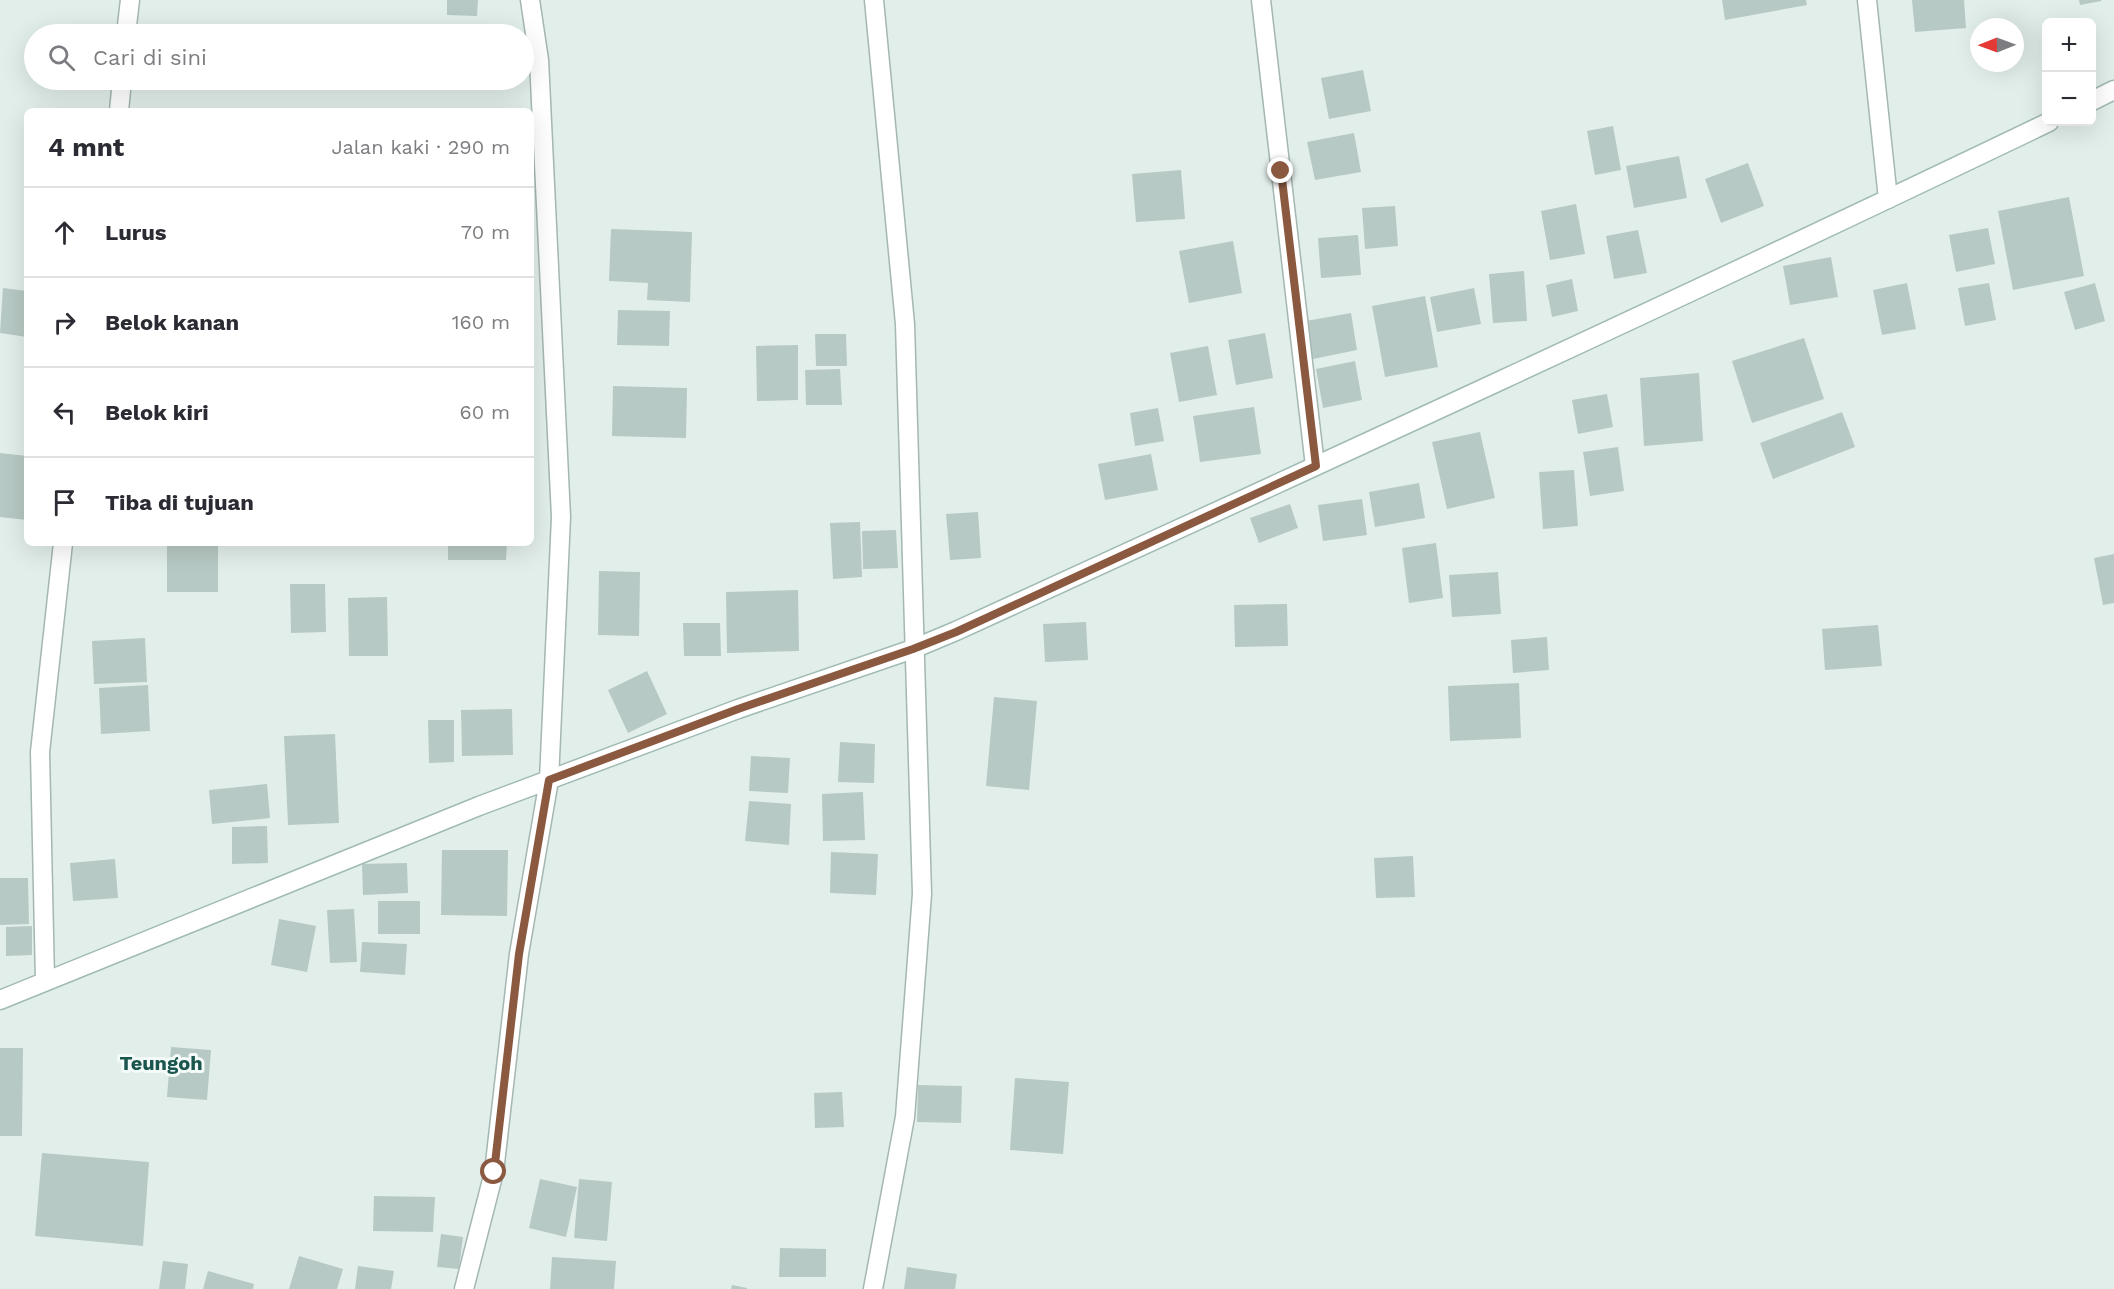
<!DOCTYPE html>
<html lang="id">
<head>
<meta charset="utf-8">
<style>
  :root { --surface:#fff; --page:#f7f7f7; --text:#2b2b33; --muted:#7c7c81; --line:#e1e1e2 }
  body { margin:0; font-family:"Work Sans",sans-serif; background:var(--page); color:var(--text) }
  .controls { position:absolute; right:18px; top:18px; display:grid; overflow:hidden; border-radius:9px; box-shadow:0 6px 24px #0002 }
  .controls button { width:54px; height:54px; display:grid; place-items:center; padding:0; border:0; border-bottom:2px solid var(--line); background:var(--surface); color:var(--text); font:30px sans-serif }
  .compass { position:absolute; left:1970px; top:18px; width:54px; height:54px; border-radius:50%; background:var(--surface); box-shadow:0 6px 24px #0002; rotate:269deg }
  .stop { position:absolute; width:18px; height:18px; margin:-14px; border:4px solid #8a5940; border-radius:50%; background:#fff }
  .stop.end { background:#8a5940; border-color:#fff; box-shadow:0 2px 6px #0008 }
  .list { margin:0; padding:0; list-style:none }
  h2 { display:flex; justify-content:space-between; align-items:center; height:78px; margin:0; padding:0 24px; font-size:26px }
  h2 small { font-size:20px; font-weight:400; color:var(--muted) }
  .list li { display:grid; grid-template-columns:39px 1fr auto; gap:18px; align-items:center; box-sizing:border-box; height:90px; padding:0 24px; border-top:2px solid var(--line) }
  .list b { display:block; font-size:22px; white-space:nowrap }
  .list em { font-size:20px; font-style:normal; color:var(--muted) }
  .icon { flex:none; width:33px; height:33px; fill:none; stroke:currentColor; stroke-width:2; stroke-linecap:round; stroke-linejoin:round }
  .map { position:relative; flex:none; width:2114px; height:1289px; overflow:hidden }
  .search { position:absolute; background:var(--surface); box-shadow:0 6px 24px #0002; left:24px; top:24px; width:510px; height:66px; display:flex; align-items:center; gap:15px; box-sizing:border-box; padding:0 21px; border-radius:33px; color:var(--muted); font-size:22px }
  .panel { position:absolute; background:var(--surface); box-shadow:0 6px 24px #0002; left:24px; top:108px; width:510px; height:438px; border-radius:9px }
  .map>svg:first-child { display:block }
  .building { fill:#b7c9c4 }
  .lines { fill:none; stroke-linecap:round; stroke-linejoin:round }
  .street-casing { stroke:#a4b7b2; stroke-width:21 }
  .secondary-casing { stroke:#a0bbb4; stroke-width:21 }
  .street { stroke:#fff; stroke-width:18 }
  .secondary { stroke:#fff; stroke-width:18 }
  .route { stroke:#8a5940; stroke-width:8 }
  .labels { text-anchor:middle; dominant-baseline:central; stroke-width:6; stroke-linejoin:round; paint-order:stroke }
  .quarter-label { font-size:20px; font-weight:bold; fill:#1a554e; stroke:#f3faf7 }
</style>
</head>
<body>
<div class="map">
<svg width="2114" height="1289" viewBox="0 0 2114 1289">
  <rect width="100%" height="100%" fill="#e2eeea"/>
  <path class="building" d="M447,0H478L477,16L447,15Z
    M1722,0H1806L1807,5L1725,20Z
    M1912,0H1964L1966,28L1915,32Z
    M2079,0H2101V1L2080,5Z
    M1363,70L1371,111L1329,119L1321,78Z
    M1613,126L1621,170L1595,175L1587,131Z
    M1354,133L1361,172L1315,180L1307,142Z
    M1679,156L1687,198L1634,208L1626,166Z
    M1748,163L1764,206L1721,223L1705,179Z
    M1181,170L1185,219L1136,222L1132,174Z
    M2069,197L2084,276L2013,290L1998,211Z
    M1576,204L1585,254L1550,260L1541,211Z
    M1395,206L1398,246L1365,249L1362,208Z
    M1988,228L1995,264L1956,272L1949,235Z
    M611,229L692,232L690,302L647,300L648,283L609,281Z
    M1638,230L1647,273L1614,279L1606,236Z
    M1358,235L1361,275L1321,278L1318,238Z
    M1233,241L1242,293L1189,303L1179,251Z
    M1831,257L1838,297L1790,305L1783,266Z
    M1524,271L1527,321L1493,323L1489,274Z
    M1572,279L1578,311L1552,317L1546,285Z
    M1907,283L1916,329L1882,335L1873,290Z
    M1989,283L1996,320L1965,326L1958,288Z
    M2095,283L2105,321L2075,330L2064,292Z
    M3,288L27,291V337L0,333Z
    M1474,288L1481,324L1437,332L1430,297Z
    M1425,296L1438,367L1385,377L1372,306Z
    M618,310L670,311L669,346L617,345Z
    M1351,313L1357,350L1313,359L1306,321Z
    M1265,333L1273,378L1236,385L1228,340Z
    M815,334H846L847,366H816Z
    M1804,338L1824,399L1752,423L1732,361Z
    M798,345V400L757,401L756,346Z
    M1208,346L1217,395L1179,402L1170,353Z
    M1355,361L1362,400L1323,408L1316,369Z
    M840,369L842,405H806L805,370Z
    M1699,373L1703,441L1644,446L1640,378Z
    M613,386L687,388L686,438L612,436Z
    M1607,394L1613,427L1578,434L1572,400Z
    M1254,407L1261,454L1200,462L1193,416Z
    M1158,408L1164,441L1135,446L1130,413Z
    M1842,412L1855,447L1773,479L1760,443Z
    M1480,432L1495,498L1447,509L1432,442Z
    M1618,447L1624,491L1590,496L1583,452Z
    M0,453L27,456V520L0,517Z
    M1151,454L1158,490L1105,500L1098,464Z
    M1574,470L1578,526L1543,529L1539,472Z
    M1419,483L1425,518L1375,527L1369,492Z
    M1362,499L1367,535L1323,541L1318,505Z
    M1290,504L1298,528L1259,543L1250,518Z
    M978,512L981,558L950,560L946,514Z
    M860,522L862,577L833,579L830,523Z
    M896,530L898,568L863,569L862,531Z
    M167,543H218V592H167Z
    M448,543H507L506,560H448Z
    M1436,543L1443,598L1409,603L1402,548Z
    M2114,554V603L2103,605L2094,558Z
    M599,571L640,572L639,636L598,635Z
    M1498,572L1501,614L1452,617L1449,575Z
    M290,584H325L326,632L291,633Z
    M798,590L799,651L727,653L726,592Z
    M387,597L388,656H349L348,598Z
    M1287,604L1288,646L1235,647L1234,605Z
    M1086,622L1088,660L1045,662L1043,624Z
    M683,623H720L721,656H684Z
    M1878,625L1882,666L1825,670L1822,629Z
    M1547,637L1549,670L1513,673L1511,640Z
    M145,638L147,682L94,684L92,641Z
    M647,671L667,714L628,733L608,690Z
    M1519,683L1521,738L1450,741L1448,686Z
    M148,685L150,731L101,734L99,688Z
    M994,697L1037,701L1029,790L986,786Z
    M512,709L513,755L462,756L461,710Z
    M428,720H454V762L429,763Z
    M335,734L339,823L288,825L284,736Z
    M840,742L875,744L874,783L838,782Z
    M751,756L790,758L788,793L749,791Z
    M267,784L270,818L212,824L209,790Z
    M863,792L865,840L823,841L822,794Z
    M749,801L791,804L789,845L745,841Z
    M267,826L268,863L232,864V827Z
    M442,850H508L507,916L441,915Z
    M831,852L878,854L876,895L830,893Z
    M1413,856L1415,897L1376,898L1374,858Z
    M115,859L118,898L73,901L70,863Z
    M407,863L408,893L363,895L362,864Z
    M0,878H28L29,924L0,925Z
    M378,901H420V934H378Z
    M354,909L357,962L330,963L327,910Z
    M279,919L316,926L307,972L271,965Z
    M32,926V955L6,956V927Z
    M362,942L407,944L405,975L360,972Z
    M171,1047L211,1050L207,1100L167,1097Z
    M0,1048H23L22,1136H0Z
    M1015,1078L1069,1082L1063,1154L1010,1150Z
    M918,1085L962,1086L961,1123L917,1122Z
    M842,1092L844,1127L815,1128L814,1093Z
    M42,1153L149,1162L143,1246L35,1236Z
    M540,1179L577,1187L566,1237L529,1228Z
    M579,1179L612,1182L607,1241L574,1238Z
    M374,1196L435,1197L433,1232L373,1231Z
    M441,1234L463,1237L459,1269L437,1267Z
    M780,1248L826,1249V1277H779Z
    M299,1256L343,1269L337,1289H289Z
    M552,1257L616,1261L614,1289H550Z
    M163,1261L188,1264L185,1289H159Z
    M358,1266L394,1271L391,1289H355Z
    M907,1267L957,1274L955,1289H904Z
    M208,1271L254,1284L253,1289H203Z
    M732,1285L747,1288V1289H731Z"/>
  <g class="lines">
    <defs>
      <path id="street" d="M1261,0L1315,466
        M1867,0L1888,199
        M126,34L130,0
        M119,111L122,80
        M45,980L40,752L63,543
        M464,1289L494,1172L519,954L549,780L561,517L539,60L530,0
        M873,1289L905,1117L922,894L905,324L874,0"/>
      <path id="secondary" d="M2092,101L2114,90
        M0,1000L479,806L738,709L913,649L956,631C1321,464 1687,296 2049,122"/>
    </defs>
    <use href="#street" class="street-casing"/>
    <use href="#secondary" class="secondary-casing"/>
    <use href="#street" class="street"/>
    <use href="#secondary" class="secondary"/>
  </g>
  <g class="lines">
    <path class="route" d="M494,1172L519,954L549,780L738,709L913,649L956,632L1316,466L1281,171"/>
  </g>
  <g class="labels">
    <g class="quarter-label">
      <text x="161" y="1063">Teungoh</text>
    </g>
  </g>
</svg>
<div class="controls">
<button>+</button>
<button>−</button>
</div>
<svg class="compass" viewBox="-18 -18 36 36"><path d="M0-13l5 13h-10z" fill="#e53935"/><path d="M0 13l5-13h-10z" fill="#7c7c81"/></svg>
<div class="stop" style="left:494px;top:1172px"></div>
<div class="stop end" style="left:1281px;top:171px"></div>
<div class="search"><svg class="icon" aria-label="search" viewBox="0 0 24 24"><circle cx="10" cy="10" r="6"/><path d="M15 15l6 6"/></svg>Cari di sini</div>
<section class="panel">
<h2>4 mnt<small>Jalan kaki · 290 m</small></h2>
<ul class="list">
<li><svg class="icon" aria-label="ahead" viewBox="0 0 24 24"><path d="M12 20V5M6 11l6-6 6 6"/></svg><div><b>Lurus</b></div><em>70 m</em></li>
<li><svg class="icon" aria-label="right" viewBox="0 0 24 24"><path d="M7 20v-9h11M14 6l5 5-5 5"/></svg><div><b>Belok kanan</b></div><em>160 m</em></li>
<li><svg class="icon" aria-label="left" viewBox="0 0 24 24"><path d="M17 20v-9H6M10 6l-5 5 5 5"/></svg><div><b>Belok kiri</b></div><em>60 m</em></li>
<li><svg class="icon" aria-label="arrive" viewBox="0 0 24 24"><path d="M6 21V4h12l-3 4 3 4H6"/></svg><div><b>Tiba di tujuan</b></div></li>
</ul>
</section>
</div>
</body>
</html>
